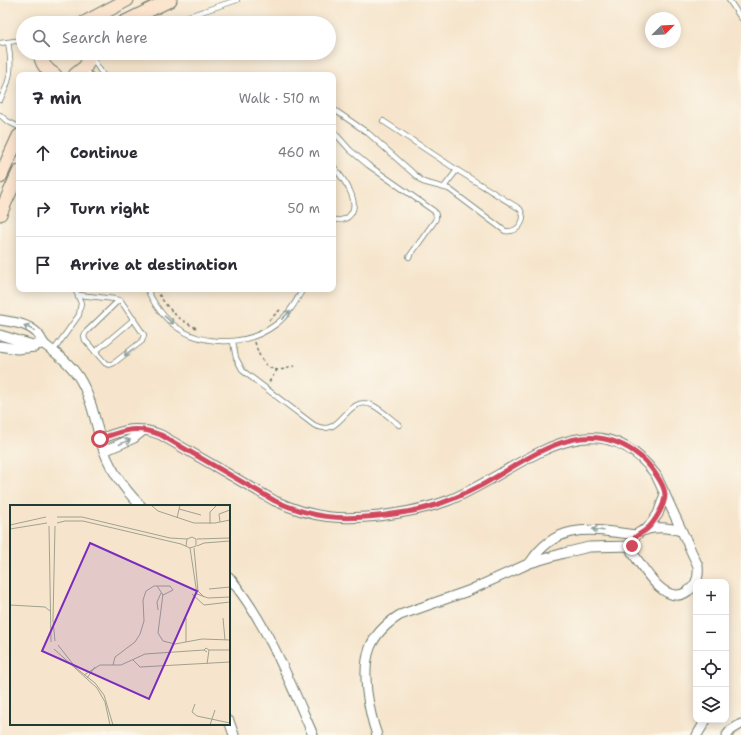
<!DOCTYPE html>
<html lang="en">
<head>
<meta charset="utf-8">
<style>
  :root { --surface:#fff; --page:#f2f2f3; --text:#2b2b33; --muted:#7c7c81; --line:#e1e1e2 }
  body { margin:0; font-family:"Shantell Sans",sans-serif; background:var(--page); color:var(--text) }
  .controls { position:absolute; right:12px; bottom:12px; display:grid; overflow:hidden; border-radius:8px; box-shadow:0 2px 10px #0003 }
  .controls button { width:36px; height:36px; display:grid; place-items:center; padding:0; border:0; border-bottom:1px solid var(--line); background:var(--surface); color:var(--text); font:20px sans-serif }
  .compass { position:absolute; left:645px; top:12px; width:36px; height:36px; border-radius:50%; background:var(--surface); box-shadow:0 2px 10px #0003; rotate:66deg }
  .stop { position:absolute; width:12px; height:12px; margin:-9px; border:3px solid #d1495b; border-radius:50%; background:#fff }
  .stop.end { background:#d1495b; border-color:#fff; box-shadow:0 1px 4px #0008 }
  .list { margin:0; padding:0; list-style:none }
  h2 { display:flex; justify-content:space-between; align-items:center; height:52px; margin:0; padding:0 16px; font-size:17px }
  h2 small { font-size:13px; font-weight:400; color:var(--muted) }
  .list li { display:grid; grid-template-columns:26px 1fr auto; gap:12px; align-items:center; box-sizing:border-box; height:56px; padding:0 16px; border-top:1px solid var(--line) }
  .list b { display:block; font-size:15px; white-space:nowrap }
  .list em { font-size:13px; font-style:normal; color:var(--muted) }
  .icon { flex:none; width:22px; height:22px; fill:none; stroke:currentColor; stroke-width:2; stroke-linecap:round; stroke-linejoin:round }
  .map { position:relative; flex:none; width:741px; height:735px; overflow:hidden }
  .search { position:absolute; background:var(--surface); box-shadow:0 2px 10px #0003; left:16px; top:16px; width:320px; height:44px; display:flex; align-items:center; gap:10px; box-sizing:border-box; padding:0 14px; border-radius:22px; color:var(--muted); font-size:15px }
  .panel { position:absolute; background:var(--surface); box-shadow:0 2px 10px #0003; left:16px; top:72px; width:320px; height:220px; border-radius:8px }
  .map>svg:first-child { display:block }
  .lines { fill:none; stroke-linecap:round; stroke-linejoin:round }
  .lane-casing { stroke:#6a7869; stroke-width:6 }
  .street-casing { stroke:#6a7869; stroke-width:11 }
  .secondary-casing { stroke:#6a7869; stroke-width:15 }
  .path { stroke:#6a7869; stroke-width:1.5; stroke-dasharray:3 3; stroke-linecap:butt }
  .lane { stroke:#fff; stroke-width:4.5 }
  .street { stroke:#fff; stroke-width:9 }
  .secondary { stroke:#fce5cf; stroke-width:13 }
  .oneway { stroke:#8f9e9a }
  .route { stroke:#d1495b; stroke-width:5 }
  .inset-road { fill:none; stroke:#a0a28f; stroke-width:1 }
  .view { fill:#7b2cbf; fill-opacity:0.15; stroke:#7b2cbf; stroke-width:2 }
  .inset-edge { fill:none; stroke:#1f3d34; stroke-width:2 }
</style>
</head>
<body>
<div class="map">
<svg width="741" height="735" viewBox="0 0 741 735">
  <rect width="100%" height="100%" fill="#fbf7ec"/>
  <filter id="ink" filterUnits="userSpaceOnUse"><feTurbulence type="fractalNoise" baseFrequency=".025" numOctaves="2"/><feDisplacementMap in="SourceGraphic" scale="8" xChannelSelector="R" yChannelSelector="G"/><feConvolveMatrix kernelMatrix="1 2 1 2 8 2 1 2 1" color-interpolation-filters="sRGB"/></filter>
  <filter id="wash" filterUnits="userSpaceOnUse"><feTurbulence type="fractalNoise" baseFrequency=".012" numOctaves="4" result="noise"/><feDisplacementMap in="SourceGraphic" scale="16" xChannelSelector="R" yChannelSelector="G"/><feGaussianBlur stdDeviation="0.9" result="paint"/><feColorMatrix in="noise" values="0 0 0 0 0 0 0 0 0 0 0 0 0 0 0 0 0 1.4 0 .05"/><feComposite in="paint" operator="in"/></filter>
  <g filter="url(#wash)">
    <rect width="100%" height="100%" fill="#f6e5cc"/>
  </g>
  <g filter="url(#ink)">
    <g class="lines">
      <defs>
        <path id="lane" d="M729,0L741,18
          M174,23L186,17L237,0
          M0,43L23,40
          M92,58L103,75
          M82,71L91,75
          M0,100C12,79 12,65 8,42
          M333,109L368,133L423,182L449,189L505,231C518,233 528,220 520,209L457,170L383,121
          M0,115L7,121L19,127
          M333,131L350,150L368,165L434,211C437,215 437,218 434,222L409,257
          M333,166C342,177 364,204 348,217C344,220 338,221 333,219
          M444,187L457,170
          M147,289C152,300 158,310 167,319C195,347 244,348 275,325C288,316 295,303 303,289
          M79,295L115,299L121,301L144,335L142,341L114,363L109,365L105,363L85,340L84,336L86,332L119,300
          M233,342L236,358L243,371L314,425C342,440 345,394 372,405C381,409 391,419 399,425
          M54,350L79,315L81,303L75,289
          M95,352L134,319"/>
        <path id="street" d="M0,320C12,322 27,323 37,333C40,336 42,342 45,345C59,356 68,361 78,376C91,396 95,420 101,442C108,466 124,489 141,506
          M0,335L33,345L44,344
          M0,346L17,349L35,347
          M100,439C124,430 136,425 161,435L275,501C313,518 338,520 379,516C402,513 425,509 447,501C516,475 592,389 656,475L698,566C699,575 697,585 688,591C665,608 643,567 632,552C625,525 665,525 681,531
          M104,451L134,438L144,430
          M646,530L658,514L665,494
          M530,563C557,520 594,530 637,535
          M229,577C267,623 289,680 313,735
          M229,721L234,735
          M377,735C372,721 369,707 367,692C363,657 368,635 400,615L468,591L530,563L564,553L589,547L632,546
          M697,735L706,720
          M727,735L731,730L741,724"/>
        <path id="secondary" d="M84,23L127,0
          M123,23L170,0
          M40,53C41,63 46,70 55,75
          M75,75L86,66L90,53
          M0,177L19,136
          M0,214L19,172"/>
      </defs>
      <use href="#lane" class="lane-casing"/>
      <use href="#street" class="street-casing"/>
      <use href="#secondary" class="secondary-casing"/>
      <path class="path" d="M156,289C166,308 179,321 199,329
        M269,320L282,308
        M255,342C261,365 270,376 294,366
        M269,382L277,370"/>
      <use href="#lane" class="lane"/>
      <use href="#street" class="street"/>
      <use href="#secondary" class="secondary"/>
    </g>
    <defs><path id="oneway-shaft" d="M-6 0H5M1.5-3L5.5 0L1.5 3" fill="none" stroke-width="1.6" stroke-linecap="round" stroke-linejoin="round"/></defs>
    <g class="oneway">
      <use href="#oneway-shaft" transform="translate(286 315) rotate(-45)"/>
      <use href="#oneway-shaft" transform="translate(169 320) rotate(41)"/>
      <use href="#oneway-shaft" transform="translate(29 328) rotate(-152)"/>
      <use href="#oneway-shaft" transform="translate(129 352) rotate(142)"/>
      <use href="#oneway-shaft" transform="translate(125 442) rotate(-23)"/>
      <use href="#oneway-shaft" transform="translate(598 530) rotate(-173)"/>
    </g>
  </g>
  <g class="lines" filter="url(#ink)">
    <path class="route" d="M100,439C124,430 136,425 161,435L275,501C313,518 338,520 378,516C395,514 412,512 429,507C447,502 465,494 482,485C532,457 585,411 641,457C649,464 665,484 665,495C665,505 654,523 647,529C640,535 633,535 632,546"/>
  </g>
  <g transform="translate(10 505)">
    <rect width="220" height="220" fill="#f6e5cc"/>
    <path class="inset-road" d="M141,0L148,6L184,18H205L220,15M169,4L191,10M47,12H72L160,33L177,34M167,13L170,0M210,17L209,9L220,5M47,18L55,16H73L171,39L180,43L186,41V34L182,32L177,34L176,41M200,19V7L207,0M0,20L36,12M39,21L41,137M45,21L43,115L45,136M0,24L37,18M187,34L220,33M187,41L194,38L220,36M180,43L187,89L198,93L220,92M184,43L188,86L194,92M199,84L220,82M153,89L148,128L153,136L165,139L192,134L220,135M182,89L194,100L220,97M0,100L35,102L40,106M148,105L147,97L151,88M176,113V137M213,113L215,135M48,140L66,163L85,178L94,190L103,220M44,144L87,183L95,197L100,220M199,145H220M197,147L194,145L196,143L199,145L197,159M123,155L130,162L220,157M103,160L105,152L125,137L130,129L134,116L133,95L136,86L144,81H160L163,85L153,90L147,81M74,170L90,160H111L135,149L194,145M77,173L85,162M185,199L182,207L187,211L220,218M200,220L205,205"/>
    <path class="view" d="M80,38L187,86L139,194L32,146Z"/>
    <rect width="220" height="220" class="inset-edge"/>
  </g>
</svg>
<div class="controls">
<button>+</button>
<button>−</button>
<button><svg class="icon" aria-label="locate" viewBox="0 0 24 24"><circle cx="12" cy="12" r="6"/><path d="M12 2v4M12 18v4M2 12h4M18 12h4"/></svg></button>
<button><svg class="icon" aria-label="layers" viewBox="0 0 24 24"><path d="M12 4l9 5-9 5-9-5zM3 14l9 5 9-5"/></svg></button>
</div>
<svg class="compass" viewBox="-18 -18 36 36"><path d="M0-13l5 13h-10z" fill="#e53935"/><path d="M0 13l5-13h-10z" fill="#7c7c81"/></svg>
<div class="stop" style="left:100px;top:439px"></div>
<div class="stop end" style="left:632px;top:546px"></div>
<div class="search"><svg class="icon" aria-label="search" viewBox="0 0 24 24"><circle cx="10" cy="10" r="6"/><path d="M15 15l6 6"/></svg>Search here</div>
<section class="panel">
<h2>7 min<small>Walk · 510 m</small></h2>
<ul class="list">
<li><svg class="icon" aria-label="ahead" viewBox="0 0 24 24"><path d="M12 20V5M6 11l6-6 6 6"/></svg><div><b>Continue</b></div><em>460 m</em></li>
<li><svg class="icon" aria-label="right" viewBox="0 0 24 24"><path d="M7 20v-9h11M14 6l5 5-5 5"/></svg><div><b>Turn right</b></div><em>50 m</em></li>
<li><svg class="icon" aria-label="arrive" viewBox="0 0 24 24"><path d="M6 21V4h12l-3 4 3 4H6"/></svg><div><b>Arrive at destination</b></div></li>
</ul>
</section>
</div>
</body>
</html>
